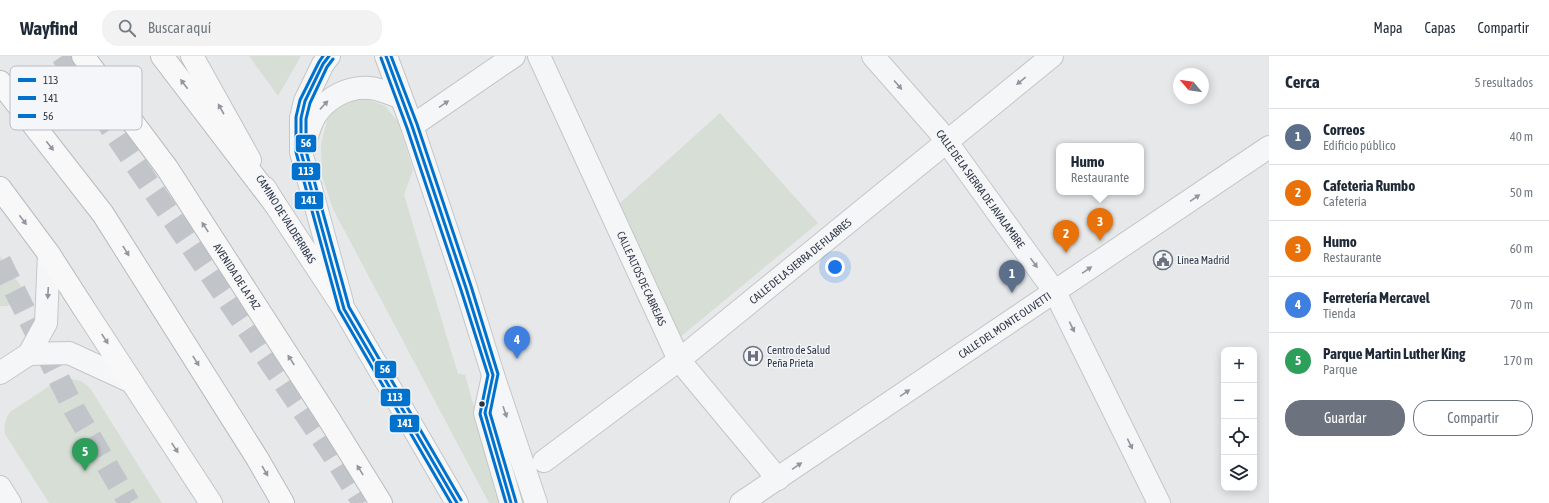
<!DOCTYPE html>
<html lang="es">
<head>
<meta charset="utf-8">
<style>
  :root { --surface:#fff; --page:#f2f2f3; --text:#1f2937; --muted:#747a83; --line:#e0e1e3; --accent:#6c737f }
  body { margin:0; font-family:"Asap Condensed",sans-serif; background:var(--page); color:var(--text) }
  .controls { position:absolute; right:12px; bottom:12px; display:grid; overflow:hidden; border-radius:8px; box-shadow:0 2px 10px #0003 }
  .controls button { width:36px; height:36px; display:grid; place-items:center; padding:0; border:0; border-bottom:1px solid var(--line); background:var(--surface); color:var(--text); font:20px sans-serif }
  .compass { position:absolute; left:1173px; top:12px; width:36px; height:36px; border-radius:50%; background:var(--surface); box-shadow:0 2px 10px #0003; rotate:299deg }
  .you { position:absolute; left:835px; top:211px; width:14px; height:14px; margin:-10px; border:3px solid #fff; border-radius:50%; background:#1a73e8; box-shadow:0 0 0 6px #1a73e833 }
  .badge { display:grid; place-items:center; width:26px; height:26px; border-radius:50%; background:var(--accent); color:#fff; font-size:13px; font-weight:700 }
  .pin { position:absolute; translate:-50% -33px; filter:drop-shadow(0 1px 2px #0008) }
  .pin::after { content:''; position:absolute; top:21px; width:14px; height:12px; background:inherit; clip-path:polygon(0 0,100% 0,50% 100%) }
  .popup { position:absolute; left:1056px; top:87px; width:88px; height:52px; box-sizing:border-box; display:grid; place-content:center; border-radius:8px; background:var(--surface); filter:drop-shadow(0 1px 3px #0005); font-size:13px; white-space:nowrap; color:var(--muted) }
  .popup b { font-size:15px; color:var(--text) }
  .popup::after { content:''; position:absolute; left:50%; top:100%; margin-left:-8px; border:8px solid transparent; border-top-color:var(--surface) }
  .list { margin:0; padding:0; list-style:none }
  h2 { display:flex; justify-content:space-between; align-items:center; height:52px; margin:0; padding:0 16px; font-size:17px }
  h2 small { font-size:13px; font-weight:400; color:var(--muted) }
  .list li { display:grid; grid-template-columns:26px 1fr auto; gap:12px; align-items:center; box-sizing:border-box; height:56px; padding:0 16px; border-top:1px solid var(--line) }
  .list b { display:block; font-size:15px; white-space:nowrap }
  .list p { margin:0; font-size:13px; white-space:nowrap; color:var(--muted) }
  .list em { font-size:13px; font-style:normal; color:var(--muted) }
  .actions { display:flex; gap:8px; padding:12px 16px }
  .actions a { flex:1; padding:9px 0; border:1px solid var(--accent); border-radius:16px; text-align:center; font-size:14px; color:var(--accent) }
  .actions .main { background:var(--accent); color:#fff }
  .icon { flex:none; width:22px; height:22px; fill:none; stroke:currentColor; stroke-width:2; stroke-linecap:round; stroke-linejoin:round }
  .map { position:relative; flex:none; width:1269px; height:447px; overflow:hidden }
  header { display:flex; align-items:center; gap:24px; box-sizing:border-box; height:56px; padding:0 20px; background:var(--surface); border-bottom:1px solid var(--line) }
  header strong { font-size:19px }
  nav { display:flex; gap:22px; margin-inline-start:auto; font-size:14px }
  .search { width:280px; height:36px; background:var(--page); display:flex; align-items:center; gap:10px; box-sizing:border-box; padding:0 14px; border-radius:16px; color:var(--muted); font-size:15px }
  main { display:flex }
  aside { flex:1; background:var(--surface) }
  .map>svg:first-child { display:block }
  .green { fill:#d6ded6 }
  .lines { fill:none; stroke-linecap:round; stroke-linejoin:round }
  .highway-tunnel { stroke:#c1c4c9; stroke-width:22; stroke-dasharray:22 11; stroke-linecap:butt }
  .minor-casing { stroke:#c4c6c8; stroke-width:24 }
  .major-casing { stroke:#c2c5c8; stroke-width:24 }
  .highway-casing { stroke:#b8bbbf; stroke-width:24 }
  .minor { stroke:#f5f6f7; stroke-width:22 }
  .major { stroke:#f8f8f8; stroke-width:22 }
  .highway { stroke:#f8f8f8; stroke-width:22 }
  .bus-1-casing { stroke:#f4f6f9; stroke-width:6 }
  .bus-2-casing { stroke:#f4f6f9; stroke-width:6 }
  .bus-3-casing { stroke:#f4f6f9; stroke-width:6 }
  .bus-1 { stroke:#0072ce; stroke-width:3 }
  .bus-2 { stroke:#0072ce; stroke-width:3 }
  .bus-3 { stroke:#0072ce; stroke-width:3 }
  .oneway { fill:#90959e }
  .oneway2 { fill:#92969e }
  .bus-dot { fill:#2b3445; stroke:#f4f6f9; stroke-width:1.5 }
  .labels { text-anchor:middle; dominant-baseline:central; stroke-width:3; stroke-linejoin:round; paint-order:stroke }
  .street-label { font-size:11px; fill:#2b3445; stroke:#f4f6f9 }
  .poi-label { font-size:11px; fill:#2b3445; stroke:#f4f6f9; text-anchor:start }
  .key { fill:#f4f6f9; stroke:#b8bcc3; stroke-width:1 }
  .key-label { font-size:11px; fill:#2b3445 }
  .line-badge { stroke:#f4f6f9; stroke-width:1.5 }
  .badge-label { font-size:11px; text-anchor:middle; font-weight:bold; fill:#fff }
</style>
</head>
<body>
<header>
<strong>Wayfind</strong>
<div class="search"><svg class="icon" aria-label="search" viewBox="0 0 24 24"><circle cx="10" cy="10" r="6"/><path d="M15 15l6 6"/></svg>Buscar aquí</div>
<nav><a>Mapa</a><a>Capas</a><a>Compartir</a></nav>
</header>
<main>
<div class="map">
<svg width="1269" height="447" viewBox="0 0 1269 447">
  <rect width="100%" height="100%" fill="#e6e8ea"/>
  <path class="green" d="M249,0H301L278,40Z
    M361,41L385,50L398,66L413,114L404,139L458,318L465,319L501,447H489L333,153L322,120L321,88L328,61L340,47Z
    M720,57L818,167L679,282L620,147Z
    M0,200L27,239L7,250H0Z
    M71,323L81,325L90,332L162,447H49L5,378C4,370 5,363 10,356L57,325Z"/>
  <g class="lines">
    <path class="highway-tunnel" d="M62,0L333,399L363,447
      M0,205L74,353L129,447"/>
    <defs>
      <g id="minor">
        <path d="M329,0L323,8L305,45L301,62V96L342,246"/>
        <path d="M386,0L412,70L466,232L493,319L536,447"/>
        <path id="s1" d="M539,0L679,304L778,423"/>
        <path id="s2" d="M873,0L938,74L1055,236L1159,447"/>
        <path d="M412,70L514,0"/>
        <path d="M306,83C309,75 311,66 315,60C327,41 349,30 370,32C380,33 391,38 400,41"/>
        <path d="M29,298L69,297L132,326"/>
        <path d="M0,317L29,298L46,267L49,198"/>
        <path d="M493,320L485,357L511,447"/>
        <path id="s3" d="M544,405L679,304L1052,0"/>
        <path d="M0,431L10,447"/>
        <path id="s4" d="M741,447L1269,91"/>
      </g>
      <path id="major" d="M192,0L250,104
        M265,132L275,148L344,253L457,447
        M83,251L211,447"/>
      <g id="highway">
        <path id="s5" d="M83,0L167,112L327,360L381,447"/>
        <path d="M162,0L275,148"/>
        <path d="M0,26L103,158L257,402L283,447"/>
        <path d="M0,132L49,198L83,251"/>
      </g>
    </defs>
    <use href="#minor" class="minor-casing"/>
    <use href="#major" class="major-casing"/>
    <use href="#highway" class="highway-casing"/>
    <use href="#minor" class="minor"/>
    <use href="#major" class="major"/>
    <use href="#highway" class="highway"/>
    <defs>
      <path id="bus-1" d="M329,0L323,8L305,45L301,62V96L344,253L457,447
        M386,0L412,70L466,232L493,319L485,357L511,447"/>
      <path id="bus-2" d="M323,0L319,6L300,44L296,61V96L339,254L451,447
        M381,2L407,72L461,234L488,319L480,358L506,447"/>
      <path id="bus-3" d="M391,0L417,68L471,230L498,318L490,357L516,446
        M333,3L327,11L310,47L306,63V95L349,251L461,444"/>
    </defs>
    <use href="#bus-1" class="bus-1-casing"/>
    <use href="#bus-2" class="bus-2-casing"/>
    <use href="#bus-3" class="bus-3-casing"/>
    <use href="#bus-1" class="bus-1"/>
    <use href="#bus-2" class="bus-2"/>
    <use href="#bus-3" class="bus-3"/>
  </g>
  <defs><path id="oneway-solid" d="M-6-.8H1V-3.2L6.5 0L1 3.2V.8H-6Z"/></defs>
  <g class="oneway">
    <use href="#oneway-solid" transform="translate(1021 25) rotate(141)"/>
    <use href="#oneway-solid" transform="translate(898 29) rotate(49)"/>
    <use href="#oneway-solid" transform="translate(444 48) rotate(-34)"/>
    <use href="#oneway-solid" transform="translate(324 49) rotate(-47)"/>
    <use href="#oneway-solid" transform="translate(1195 142) rotate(-34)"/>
    <use href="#oneway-solid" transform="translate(1034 207) rotate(54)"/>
    <use href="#oneway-solid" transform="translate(1087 214) rotate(-34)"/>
    <use href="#oneway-solid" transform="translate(48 237) rotate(93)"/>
    <use href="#oneway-solid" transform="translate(1072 271) rotate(64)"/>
    <use href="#oneway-solid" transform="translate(905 337) rotate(-34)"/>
    <use href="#oneway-solid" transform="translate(505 356) rotate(71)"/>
    <use href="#oneway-solid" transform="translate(1130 388) rotate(64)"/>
    <use href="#oneway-solid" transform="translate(797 410) rotate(-34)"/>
  </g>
  <g class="oneway2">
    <use href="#oneway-solid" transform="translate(184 28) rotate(-127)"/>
    <use href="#oneway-solid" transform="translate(221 53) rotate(-119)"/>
    <use href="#oneway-solid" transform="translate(50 90) rotate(52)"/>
    <use href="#oneway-solid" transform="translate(23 164) rotate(53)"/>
    <use href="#oneway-solid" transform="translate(205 171) rotate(-123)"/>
    <use href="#oneway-solid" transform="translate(126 195) rotate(58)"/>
    <use href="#oneway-solid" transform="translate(105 283) rotate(57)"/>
    <use href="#oneway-solid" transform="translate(291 304) rotate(-123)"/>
    <use href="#oneway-solid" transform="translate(196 305) rotate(58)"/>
    <use href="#oneway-solid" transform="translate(175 392) rotate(57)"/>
    <use href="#oneway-solid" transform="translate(360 414) rotate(-122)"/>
    <use href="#oneway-solid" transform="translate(265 415) rotate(60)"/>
  </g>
  <defs>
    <symbol id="civic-ring" viewBox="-11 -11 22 22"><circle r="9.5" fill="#f4f6f9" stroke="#6c737f" stroke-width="1.5"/><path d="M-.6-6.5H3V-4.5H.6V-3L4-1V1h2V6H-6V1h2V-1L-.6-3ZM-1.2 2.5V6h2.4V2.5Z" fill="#6c737f"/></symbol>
    <symbol id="hospital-ring" viewBox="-11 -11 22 22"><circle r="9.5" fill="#f4f6f9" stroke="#6c737f" stroke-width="1.5"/><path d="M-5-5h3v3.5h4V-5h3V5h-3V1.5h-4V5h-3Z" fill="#6c737f"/></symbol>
  </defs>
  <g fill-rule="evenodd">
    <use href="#civic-ring" x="1152" y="193" width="22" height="22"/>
    <use href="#hospital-ring" x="742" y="289" width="22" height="22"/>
  </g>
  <circle class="bus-dot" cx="482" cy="348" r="3.5"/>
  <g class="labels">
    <g class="street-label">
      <text stroke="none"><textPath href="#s2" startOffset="171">CALLE DE LA SIERRA DE JAVALAMBRE</textPath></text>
      <text transform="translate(286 163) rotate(58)">CAMINO DE VALDERRIBAS</text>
      <text stroke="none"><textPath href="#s3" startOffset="325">CALLE DE LA SIERRA DE FILABRES</textPath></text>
      <text stroke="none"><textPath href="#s5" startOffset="269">AVENIDA DE LA PAZ</textPath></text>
      <text stroke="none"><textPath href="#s1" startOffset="245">CALLE ALTOS DE CABREJAS</textPath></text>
      <text stroke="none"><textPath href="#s4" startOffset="318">CALLE DEL MONTE OLIVETTI</textPath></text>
    </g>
    <g class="poi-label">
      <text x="1177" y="204">Línea Madrid</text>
      <text x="767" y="294">Centro de Salud<tspan x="767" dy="13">Peña Prieta</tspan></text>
    </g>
  </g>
  <rect x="10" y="10" width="132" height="64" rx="6" class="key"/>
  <rect x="18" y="22" width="18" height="4" fill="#0072ce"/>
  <rect x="18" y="40" width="18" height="4" fill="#0072ce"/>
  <rect x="18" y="58" width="18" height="4" fill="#0072ce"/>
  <g class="key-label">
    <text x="43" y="28">113</text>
    <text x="43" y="46">141</text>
    <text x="43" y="64">56</text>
  </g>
  <g class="line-badge">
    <rect x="295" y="78" width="22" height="19" rx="4" fill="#0072ce"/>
    <rect x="291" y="106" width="30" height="19" rx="4" fill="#0072ce"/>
    <rect x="294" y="135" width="30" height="19" rx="4" fill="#0072ce"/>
    <rect x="374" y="304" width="23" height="19" rx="4" fill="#0072ce"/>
    <rect x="380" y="332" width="31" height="19" rx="4" fill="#0072ce"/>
    <rect x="389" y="358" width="31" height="19" rx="4" fill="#0072ce"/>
  </g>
  <g class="badge-label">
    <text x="306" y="91">56</text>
    <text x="306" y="119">113</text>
    <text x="309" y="148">141</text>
    <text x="385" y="317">56</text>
    <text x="395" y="345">113</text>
    <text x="405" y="371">141</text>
  </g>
</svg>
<div class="controls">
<button>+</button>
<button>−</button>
<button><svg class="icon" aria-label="locate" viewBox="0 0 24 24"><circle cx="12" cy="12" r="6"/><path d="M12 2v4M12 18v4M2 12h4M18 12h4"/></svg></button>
<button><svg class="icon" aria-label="layers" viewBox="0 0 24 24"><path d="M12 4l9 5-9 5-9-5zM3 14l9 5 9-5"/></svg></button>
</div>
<svg class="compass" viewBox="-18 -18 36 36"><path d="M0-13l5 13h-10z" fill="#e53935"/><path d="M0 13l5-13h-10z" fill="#747a83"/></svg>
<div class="you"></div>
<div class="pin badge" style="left:1012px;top:237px;background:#5c6f8a">1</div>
<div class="pin badge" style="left:1066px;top:197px;background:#e8710a">2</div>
<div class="pin badge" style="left:1100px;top:185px;background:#e8710a">3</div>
<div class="popup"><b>Humo</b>Restaurante</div>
<div class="pin badge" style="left:517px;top:303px;background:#3f7fe0">4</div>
<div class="pin badge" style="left:85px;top:415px;background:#2e9e5b">5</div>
</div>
<aside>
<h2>Cerca<small>5 resultados</small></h2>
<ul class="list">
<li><span class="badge" style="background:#5c6f8a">1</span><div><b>Correos</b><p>Edificio público</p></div><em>40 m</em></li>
<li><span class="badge" style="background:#e8710a">2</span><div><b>Cafeteria Rumbo</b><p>Cafetería</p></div><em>50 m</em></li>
<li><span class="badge" style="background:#e8710a">3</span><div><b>Humo</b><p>Restaurante</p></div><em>60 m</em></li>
<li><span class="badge" style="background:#3f7fe0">4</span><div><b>Ferretería Mercavel</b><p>Tienda</p></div><em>70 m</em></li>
<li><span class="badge" style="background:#2e9e5b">5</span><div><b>Parque Martin Luther King</b><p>Parque</p></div><em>170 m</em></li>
</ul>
<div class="actions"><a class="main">Guardar</a><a>Compartir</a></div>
</aside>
</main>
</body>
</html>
